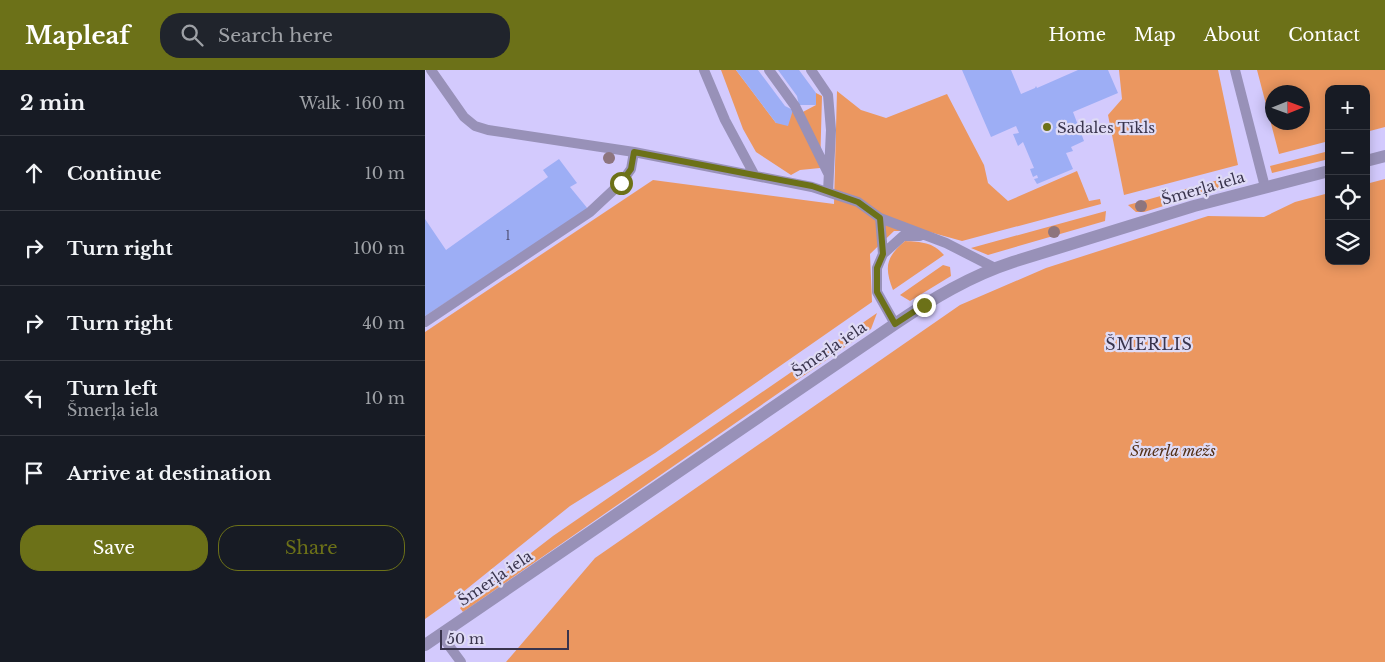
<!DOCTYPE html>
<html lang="en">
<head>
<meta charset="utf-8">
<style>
  :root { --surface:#171b24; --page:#20242c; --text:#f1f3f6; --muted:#9ea1a6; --line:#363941; --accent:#6c7118 }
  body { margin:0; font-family:"Libre Baskerville",serif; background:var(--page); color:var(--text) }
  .controls { position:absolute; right:15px; top:15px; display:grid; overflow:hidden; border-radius:10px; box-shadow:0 2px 12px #0003 }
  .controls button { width:45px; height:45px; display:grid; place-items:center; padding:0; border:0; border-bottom:1px solid var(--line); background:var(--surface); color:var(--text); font:25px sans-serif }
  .compass { position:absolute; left:840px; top:15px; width:45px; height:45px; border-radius:50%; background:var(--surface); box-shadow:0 2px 12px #0003; rotate:89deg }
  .scale { position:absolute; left:15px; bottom:12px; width:129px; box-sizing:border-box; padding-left:5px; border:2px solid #39344d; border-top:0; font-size:14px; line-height:18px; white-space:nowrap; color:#39344d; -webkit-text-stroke:4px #dfdbf5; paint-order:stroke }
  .stop { position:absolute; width:15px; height:15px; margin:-11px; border:4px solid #6c7118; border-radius:50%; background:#fff }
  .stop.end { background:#6c7118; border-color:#fff; box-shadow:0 1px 5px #0008 }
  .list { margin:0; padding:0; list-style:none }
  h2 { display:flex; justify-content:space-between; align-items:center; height:65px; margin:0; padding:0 20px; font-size:21px }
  h2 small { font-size:16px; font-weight:400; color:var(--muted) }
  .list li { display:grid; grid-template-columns:32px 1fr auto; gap:15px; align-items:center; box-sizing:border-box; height:75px; padding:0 20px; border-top:1px solid var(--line) }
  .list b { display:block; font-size:19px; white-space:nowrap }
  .list p { margin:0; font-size:16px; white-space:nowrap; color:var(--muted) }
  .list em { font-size:16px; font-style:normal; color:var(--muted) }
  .actions { display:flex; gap:10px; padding:15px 20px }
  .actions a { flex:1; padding:11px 0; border:1px solid var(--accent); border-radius:20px; text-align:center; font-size:18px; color:var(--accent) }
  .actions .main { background:var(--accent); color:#fff }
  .icon { flex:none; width:28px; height:28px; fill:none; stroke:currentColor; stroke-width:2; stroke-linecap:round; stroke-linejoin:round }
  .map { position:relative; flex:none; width:960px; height:592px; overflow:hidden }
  header { display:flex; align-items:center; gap:30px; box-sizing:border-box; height:70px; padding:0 25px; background:var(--accent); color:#fff }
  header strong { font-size:24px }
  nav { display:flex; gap:28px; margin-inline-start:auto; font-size:18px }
  .search { width:350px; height:45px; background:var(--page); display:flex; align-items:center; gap:12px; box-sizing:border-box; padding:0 18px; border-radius:20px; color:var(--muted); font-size:19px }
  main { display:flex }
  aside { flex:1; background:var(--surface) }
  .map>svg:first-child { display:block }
  .green { fill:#eb9760; fill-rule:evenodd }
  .building { fill:#9daef5 }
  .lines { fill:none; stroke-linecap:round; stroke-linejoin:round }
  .service { stroke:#9891b8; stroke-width:10 }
  .tertiary { stroke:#9891b8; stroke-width:12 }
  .tree { fill:#8d757e }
  .route { stroke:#6c7118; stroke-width:6 }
  .poi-dot { fill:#6c7118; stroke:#dfdbf5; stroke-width:2 }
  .labels { text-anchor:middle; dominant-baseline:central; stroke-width:4.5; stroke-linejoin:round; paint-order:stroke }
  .number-label { font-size:12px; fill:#525277 }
  .poi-label { font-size:15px; fill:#39344d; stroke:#dfdbf5; text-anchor:start }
  .street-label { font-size:15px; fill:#39344d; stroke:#dfdbf5 }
  .park-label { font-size:15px; font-style:italic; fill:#533017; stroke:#dfdbf5 }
  .neighbourhood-label { font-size:16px; letter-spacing:1px; fill:#39344d; stroke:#dfdbf5 }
</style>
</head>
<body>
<header>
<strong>Mapleaf</strong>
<div class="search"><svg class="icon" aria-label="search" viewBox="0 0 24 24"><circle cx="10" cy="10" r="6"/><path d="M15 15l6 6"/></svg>Search here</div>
<nav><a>Home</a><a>Map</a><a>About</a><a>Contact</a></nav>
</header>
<main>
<aside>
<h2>2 min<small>Walk · 160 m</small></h2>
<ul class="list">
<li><svg class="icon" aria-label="ahead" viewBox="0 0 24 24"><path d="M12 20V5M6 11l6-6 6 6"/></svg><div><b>Continue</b></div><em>10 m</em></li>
<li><svg class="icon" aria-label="right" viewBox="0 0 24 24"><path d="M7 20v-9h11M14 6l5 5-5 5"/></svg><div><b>Turn right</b></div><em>100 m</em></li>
<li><svg class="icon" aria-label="right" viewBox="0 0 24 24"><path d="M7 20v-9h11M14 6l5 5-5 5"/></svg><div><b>Turn right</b></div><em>40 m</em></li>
<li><svg class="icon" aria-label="left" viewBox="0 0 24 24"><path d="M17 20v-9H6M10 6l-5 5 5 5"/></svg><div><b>Turn left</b><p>Šmerļa iela</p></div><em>10 m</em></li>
<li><svg class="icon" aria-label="arrive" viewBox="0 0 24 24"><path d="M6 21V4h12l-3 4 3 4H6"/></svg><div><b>Arrive at destination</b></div></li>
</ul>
<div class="actions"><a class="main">Save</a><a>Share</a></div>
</aside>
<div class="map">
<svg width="960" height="592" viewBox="0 0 960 592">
  <rect width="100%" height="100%" fill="#d3cafd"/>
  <path class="green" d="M296,0H311L351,53L368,40L374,44L391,35V23L397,26L395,98L375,100L366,105L331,82L318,59Z
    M694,0H793L813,95L699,125L683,45L697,29Z
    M832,0H960V57L941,62V19H904V71L854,84ZM848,22H878V52H848Z
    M412,21L436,40L461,48L522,24L559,95L563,113L583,131L652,101L664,131L675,129L676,134L537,171L501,161H469L445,184L447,232L230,383L145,436L38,522L0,549V262L228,110L409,134Z
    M904,81V89L847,103L845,96Z
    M808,106L810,114L719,142H711L703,135Z
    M960,109V592H81L170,488L535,235L621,198L783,146L839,147L870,132L904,123V191H941V114Z
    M681,141L680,151L563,185L546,178Z
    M480,171C496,172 508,172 519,185L468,220C459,197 461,187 480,171Z
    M518,195L525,197L526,206L485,231L475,225Z
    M452,243L446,259L38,542L35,538L128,466Z"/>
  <path class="building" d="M311,0H333L360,36L368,40L363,56L351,53Z
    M353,0H374L391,23V35H374L372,26Z
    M537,0H586L596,24L610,18L611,16L612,18L653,0H683L693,23L648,42L659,71L646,77L648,81L641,83L648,99L612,114L609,109L613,108L612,105L608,107L605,99L609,98L598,72L593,76L588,64L594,63L591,56L566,67Z
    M134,89L152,113L145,117L163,139L0,246V149L21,180L123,107L118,100Z"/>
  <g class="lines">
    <path class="service" d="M6,0L39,47L50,56L63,60L209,82L387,117L433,132L455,148L521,173L570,198
      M279,0L300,50L330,106
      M344,0L370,36L403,103
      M386,0L403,25L406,60L403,122
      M810,0L840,117
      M455,148L458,184
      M0,252L165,142L196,113L206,99L209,82
      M470,254L452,222V198L458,184L478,166H495
      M16,565L36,592"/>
    <path class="tertiary" d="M941,91L960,86
      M0,575L470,254C507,229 545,206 588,192L769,136L904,101"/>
  </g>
  <g class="tree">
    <circle cx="184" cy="88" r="6"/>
    <circle cx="716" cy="136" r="6"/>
    <circle cx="629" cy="162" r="6"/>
  </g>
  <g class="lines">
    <path class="route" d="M196,113L206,99L209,82L387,116L433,132L455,148L458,184L452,198V222L470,254L499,235"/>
  </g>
  <circle class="poi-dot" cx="622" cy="57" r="5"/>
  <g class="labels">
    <g class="number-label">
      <text x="83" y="165">1</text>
    </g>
    <g class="poi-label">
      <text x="632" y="57">Sadales Tīkls</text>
    </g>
    <g class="street-label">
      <text transform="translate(778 118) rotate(-16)">Šmerļa iela</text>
      <text transform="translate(404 279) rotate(-34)">Šmerļa iela</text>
      <text transform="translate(70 508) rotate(-34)">Šmerļa iela</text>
    </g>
    <g class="park-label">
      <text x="748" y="380">Šmerļa mežs</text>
    </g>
    <g class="neighbourhood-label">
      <text x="724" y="274">ŠMERLIS</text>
    </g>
  </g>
</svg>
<div class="controls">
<button>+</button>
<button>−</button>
<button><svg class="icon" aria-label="locate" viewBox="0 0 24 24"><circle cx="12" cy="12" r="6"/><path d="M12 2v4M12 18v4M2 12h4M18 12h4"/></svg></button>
<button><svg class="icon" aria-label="layers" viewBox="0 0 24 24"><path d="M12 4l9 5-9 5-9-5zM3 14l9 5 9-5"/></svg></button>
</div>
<svg class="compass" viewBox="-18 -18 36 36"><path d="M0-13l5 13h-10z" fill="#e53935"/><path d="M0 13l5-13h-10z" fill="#9ea1a6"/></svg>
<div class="scale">50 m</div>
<div class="stop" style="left:196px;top:113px"></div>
<div class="stop end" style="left:499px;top:235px"></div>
</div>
</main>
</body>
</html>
